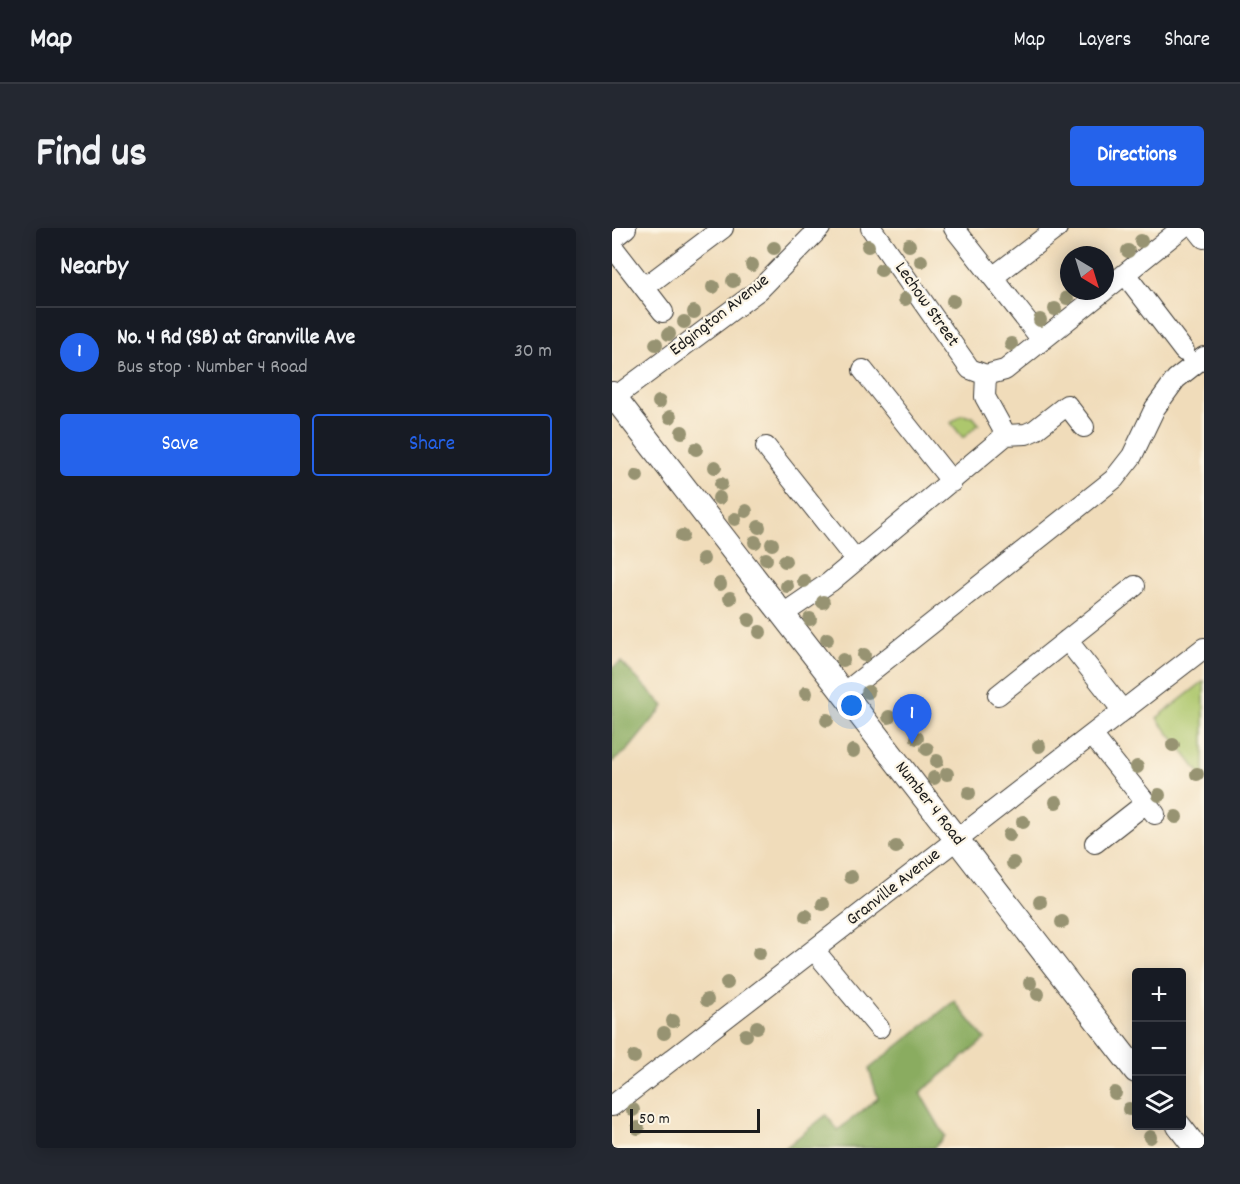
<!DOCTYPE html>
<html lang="en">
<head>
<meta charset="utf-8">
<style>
  :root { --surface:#171b24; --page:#242831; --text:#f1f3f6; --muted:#9ea1a6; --line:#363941; --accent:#2563eb }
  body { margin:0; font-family:Dekko,sans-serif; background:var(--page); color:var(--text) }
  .controls { position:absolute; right:18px; bottom:18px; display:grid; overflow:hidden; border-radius:6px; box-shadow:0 3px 15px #0003 }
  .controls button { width:54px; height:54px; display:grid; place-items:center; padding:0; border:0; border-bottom:2px solid var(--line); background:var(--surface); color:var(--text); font:30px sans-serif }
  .compass { position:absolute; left:448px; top:18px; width:54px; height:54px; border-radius:50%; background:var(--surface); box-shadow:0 3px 15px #0003; rotate:142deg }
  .scale { position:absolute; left:18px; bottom:15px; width:130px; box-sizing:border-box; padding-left:6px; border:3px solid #1c1c1c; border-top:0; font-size:16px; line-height:21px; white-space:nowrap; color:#1c1c1c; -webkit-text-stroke:4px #fcf5e5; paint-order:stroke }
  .you { position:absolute; left:240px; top:478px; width:21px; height:21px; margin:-15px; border:4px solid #fff; border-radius:50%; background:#1a73e8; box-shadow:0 0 0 9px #1a73e833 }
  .badge { display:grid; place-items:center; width:39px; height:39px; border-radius:50%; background:var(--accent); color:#fff; font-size:20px; font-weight:700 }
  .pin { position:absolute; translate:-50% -50px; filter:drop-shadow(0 2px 3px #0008) }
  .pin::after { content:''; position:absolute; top:32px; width:21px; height:18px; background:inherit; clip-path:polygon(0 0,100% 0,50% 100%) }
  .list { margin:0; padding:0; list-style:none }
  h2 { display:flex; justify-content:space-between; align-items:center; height:78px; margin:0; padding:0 24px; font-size:26px }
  h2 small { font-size:20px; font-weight:400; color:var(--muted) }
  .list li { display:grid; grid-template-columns:39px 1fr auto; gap:18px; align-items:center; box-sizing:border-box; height:90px; padding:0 24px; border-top:2px solid var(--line) }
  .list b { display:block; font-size:22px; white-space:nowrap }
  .list p { margin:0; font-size:20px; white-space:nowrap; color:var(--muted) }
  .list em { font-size:20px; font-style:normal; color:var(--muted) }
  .actions { display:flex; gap:12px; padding:18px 24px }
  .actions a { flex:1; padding:14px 0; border:2px solid var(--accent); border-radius:6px; text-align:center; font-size:21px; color:var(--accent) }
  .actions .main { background:var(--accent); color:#fff }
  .icon { flex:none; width:33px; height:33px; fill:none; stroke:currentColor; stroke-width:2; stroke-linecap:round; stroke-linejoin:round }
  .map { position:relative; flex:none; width:592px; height:920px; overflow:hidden; border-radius:6px }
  header { display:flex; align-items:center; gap:36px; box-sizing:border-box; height:84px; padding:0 30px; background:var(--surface); border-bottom:2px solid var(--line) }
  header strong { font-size:28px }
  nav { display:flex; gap:33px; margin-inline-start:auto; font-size:21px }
  .intro { display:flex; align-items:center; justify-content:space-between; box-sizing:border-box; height:144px; padding:0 36px }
  h1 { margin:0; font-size:42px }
  .button { padding:15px 27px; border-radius:6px; background:var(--accent); color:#fff; font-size:21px; font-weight:700 }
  main { display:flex; gap:36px; padding:0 36px }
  aside { flex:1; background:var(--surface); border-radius:6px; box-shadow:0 3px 15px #0003 }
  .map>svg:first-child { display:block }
  .green { fill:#adc76d; stroke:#647244; stroke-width:1.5 }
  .forest { fill:#8aac60; stroke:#53643e; stroke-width:1.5 }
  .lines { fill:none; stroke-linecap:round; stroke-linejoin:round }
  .minor-casing { stroke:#3c3934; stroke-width:22 }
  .major-casing { stroke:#3c3934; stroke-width:26 }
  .minor { stroke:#fff; stroke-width:20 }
  .major { stroke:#fff; stroke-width:24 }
  .tree { fill:#979372 }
  .labels { text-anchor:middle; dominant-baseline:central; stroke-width:4.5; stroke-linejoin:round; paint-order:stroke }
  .street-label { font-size:18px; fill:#1c1c1c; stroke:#fcf5e5 }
</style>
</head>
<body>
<header>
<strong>Map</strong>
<nav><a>Map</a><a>Layers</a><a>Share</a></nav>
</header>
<div class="intro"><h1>Find us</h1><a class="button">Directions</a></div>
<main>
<aside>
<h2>Nearby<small></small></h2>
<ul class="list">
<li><span class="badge">1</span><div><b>No. 4 Rd (SB) at Granville Ave</b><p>Bus stop · Number 4 Road</p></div><em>30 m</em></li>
</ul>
<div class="actions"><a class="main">Save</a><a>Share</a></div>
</aside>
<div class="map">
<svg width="592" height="920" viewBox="0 0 592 920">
  <rect width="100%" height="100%" fill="#fcf5e5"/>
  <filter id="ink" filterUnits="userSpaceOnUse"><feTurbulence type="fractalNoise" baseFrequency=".0167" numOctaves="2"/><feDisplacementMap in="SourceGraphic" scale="12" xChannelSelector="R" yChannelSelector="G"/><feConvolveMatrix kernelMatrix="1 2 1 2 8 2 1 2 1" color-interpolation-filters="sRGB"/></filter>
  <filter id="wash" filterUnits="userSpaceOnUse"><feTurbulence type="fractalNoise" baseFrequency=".008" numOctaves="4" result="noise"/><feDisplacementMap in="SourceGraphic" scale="24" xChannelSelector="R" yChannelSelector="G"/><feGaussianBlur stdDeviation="1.35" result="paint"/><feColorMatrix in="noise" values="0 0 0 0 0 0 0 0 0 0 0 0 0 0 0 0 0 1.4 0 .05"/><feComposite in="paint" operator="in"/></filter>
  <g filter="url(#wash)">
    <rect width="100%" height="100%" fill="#f0dcba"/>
    <path class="green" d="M350,187L361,189L367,196L351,210L339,195Z
      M592,453V551L545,490Z"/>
    <path class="forest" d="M9,434L52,478L16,522L0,534V440Z
      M342,773L373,811L308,865L333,908L322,920H173L214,887L226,902L266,870L257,841Z"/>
  </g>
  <g filter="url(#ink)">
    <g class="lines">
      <defs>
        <path id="minor" d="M259,0L358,141L374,147
          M342,0L430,112
          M584,0L592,10
          M0,11L14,0
          M0,18L51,84
          M513,46L572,123
          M381,49L445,0
          M33,59L111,0
          M493,62L570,0
          M251,142L340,254
          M374,147L393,142L492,63
          M3,169L147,62L208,0
          M394,207L414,206L423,202L455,177L472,199
          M154,219L243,331
          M171,386L218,354L394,207L373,169L374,147
          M455,412L511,483
          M232,465L502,251L520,228L543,180L564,151L592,129
          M386,467L523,358
          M480,507L543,586
          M483,615L534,575
          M202,722L267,800
          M0,878L592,420"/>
        <path id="major" d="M0,166L524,843
          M567,898L584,920"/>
      </defs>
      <use href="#minor" class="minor-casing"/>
      <use href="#major" class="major-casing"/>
      <use href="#minor" class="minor"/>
      <use href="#major" class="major"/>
    </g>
    <g class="tree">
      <circle cx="529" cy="13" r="7"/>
      <circle cx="297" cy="17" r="7"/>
      <circle cx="256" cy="18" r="7"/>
      <circle cx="162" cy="20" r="7"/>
      <circle cx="516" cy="23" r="7"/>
      <circle cx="309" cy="33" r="7"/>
      <circle cx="140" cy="37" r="7"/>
      <circle cx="269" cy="42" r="7"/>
      <circle cx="121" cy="53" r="7"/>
      <circle cx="101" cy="59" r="7"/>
      <circle cx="455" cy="70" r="7"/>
      <circle cx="293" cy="71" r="7"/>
      <circle cx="341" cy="73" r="7"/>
      <circle cx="443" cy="81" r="7"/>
      <circle cx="82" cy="84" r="7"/>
      <circle cx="428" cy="92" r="7"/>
      <circle cx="72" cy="94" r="7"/>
      <circle cx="57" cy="106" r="7"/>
      <circle cx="44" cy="116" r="7"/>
      <circle cx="399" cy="116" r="7"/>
      <circle cx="47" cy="174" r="7"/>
      <circle cx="58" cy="189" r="7"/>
      <circle cx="70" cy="204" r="7"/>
      <circle cx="84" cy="221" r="7"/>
      <circle cx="103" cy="239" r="7"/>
      <circle cx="25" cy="248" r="7"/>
      <circle cx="109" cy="256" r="7"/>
      <circle cx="107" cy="270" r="7"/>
      <circle cx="134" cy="283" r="7"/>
      <circle cx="123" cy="291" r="7"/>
      <circle cx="147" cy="299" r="7"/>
      <circle cx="70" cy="308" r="7"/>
      <circle cx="143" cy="314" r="7"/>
      <circle cx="160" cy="316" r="7"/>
      <circle cx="91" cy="331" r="7"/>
      <circle cx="154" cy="331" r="7"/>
      <circle cx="173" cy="333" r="7"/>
      <circle cx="192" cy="353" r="7"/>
      <circle cx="108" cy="356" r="7"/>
      <circle cx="175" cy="358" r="7"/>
      <circle cx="118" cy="370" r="7"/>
      <circle cx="211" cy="374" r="7"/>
      <circle cx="198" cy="391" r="7"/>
      <circle cx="137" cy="392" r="7"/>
      <circle cx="148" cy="404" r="7"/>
      <circle cx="215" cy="411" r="7"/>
      <circle cx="252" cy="427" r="7"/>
      <circle cx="231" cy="432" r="7"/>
      <circle cx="256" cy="464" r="7"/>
      <circle cx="194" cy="465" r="7"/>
      <circle cx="277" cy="489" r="7"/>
      <circle cx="215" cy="492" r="7"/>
      <circle cx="305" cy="510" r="7"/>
      <circle cx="561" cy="517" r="7"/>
      <circle cx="427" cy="518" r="7"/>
      <circle cx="315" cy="521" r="7"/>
      <circle cx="241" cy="523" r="7"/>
      <circle cx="325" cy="533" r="7"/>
      <circle cx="525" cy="539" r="7"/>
      <circle cx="335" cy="546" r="7"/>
      <circle cx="585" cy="546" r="7"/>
      <circle cx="322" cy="550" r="7"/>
      <circle cx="357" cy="565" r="7"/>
      <circle cx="547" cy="567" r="7"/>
      <circle cx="444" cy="574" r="7"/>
      <circle cx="564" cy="589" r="7"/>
      <circle cx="411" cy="594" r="7"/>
      <circle cx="397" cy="607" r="7"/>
      <circle cx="284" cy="619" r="7"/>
      <circle cx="401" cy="635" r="7"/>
      <circle cx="239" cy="649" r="7"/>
      <circle cx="428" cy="674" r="7"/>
      <circle cx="211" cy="676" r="7"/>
      <circle cx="194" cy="688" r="7"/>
      <circle cx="450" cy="694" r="7"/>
      <circle cx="147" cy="725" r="7"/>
      <circle cx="115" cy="755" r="7"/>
      <circle cx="418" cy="755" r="7"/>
      <circle cx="426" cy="766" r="7"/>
      <circle cx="95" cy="772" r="7"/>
      <circle cx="61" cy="793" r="7"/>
      <circle cx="145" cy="799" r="7"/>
      <circle cx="52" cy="805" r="7"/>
      <circle cx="134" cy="807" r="7"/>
      <circle cx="22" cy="829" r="7"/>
      <circle cx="503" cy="865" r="7"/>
      <circle cx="517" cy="881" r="7"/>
      <circle cx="21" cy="882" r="7"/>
      <circle cx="26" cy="900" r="7"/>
      <circle cx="538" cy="909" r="7"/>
    </g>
  </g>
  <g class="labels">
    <g class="street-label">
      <text transform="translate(314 77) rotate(55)">Lechow Street</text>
      <text transform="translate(108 88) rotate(-38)">Edgington Avenue</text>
      <text transform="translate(317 576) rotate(52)">Number 4 Road</text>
      <text transform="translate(282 660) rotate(-38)">Granville Avenue</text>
    </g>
  </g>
</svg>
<div class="controls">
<button>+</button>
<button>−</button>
<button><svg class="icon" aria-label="layers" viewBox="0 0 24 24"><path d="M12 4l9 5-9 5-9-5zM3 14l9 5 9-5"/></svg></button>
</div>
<svg class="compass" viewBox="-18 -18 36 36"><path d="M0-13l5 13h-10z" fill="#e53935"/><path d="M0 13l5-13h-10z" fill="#9ea1a6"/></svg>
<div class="scale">50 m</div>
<div class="you"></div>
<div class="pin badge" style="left:300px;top:516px">1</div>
</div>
</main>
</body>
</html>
